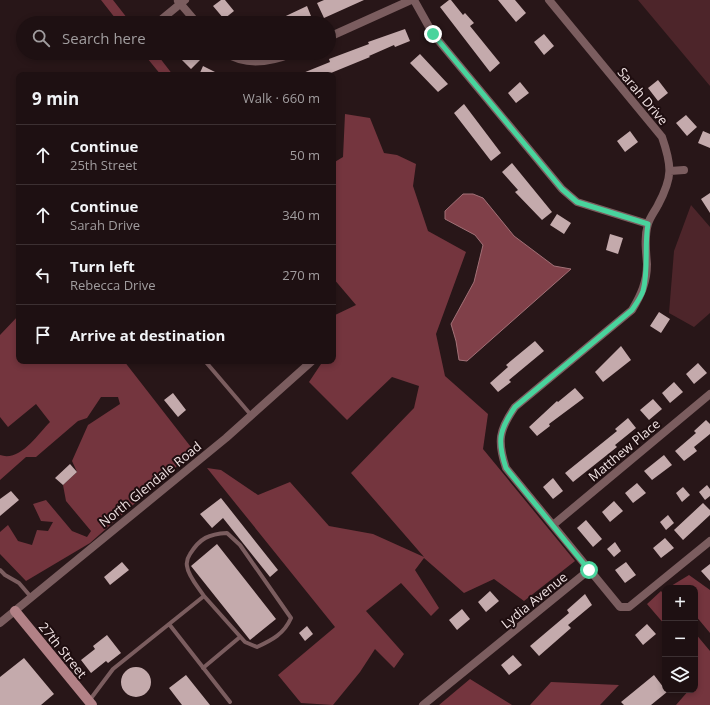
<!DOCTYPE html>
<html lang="en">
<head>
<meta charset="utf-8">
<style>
  :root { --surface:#1e1012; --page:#2b1e20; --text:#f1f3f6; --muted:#a19d9f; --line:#3c3032 }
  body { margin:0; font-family:"Open Sans",sans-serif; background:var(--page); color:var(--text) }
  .controls { position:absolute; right:12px; bottom:12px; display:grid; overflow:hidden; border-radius:8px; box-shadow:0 2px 6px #0003 }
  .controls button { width:36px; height:36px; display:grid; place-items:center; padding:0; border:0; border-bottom:1px solid var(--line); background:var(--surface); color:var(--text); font:20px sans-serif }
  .stop { position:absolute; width:12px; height:12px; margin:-9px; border:3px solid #49d49d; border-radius:50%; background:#fff }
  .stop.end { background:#49d49d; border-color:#fff; box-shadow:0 1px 4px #0008 }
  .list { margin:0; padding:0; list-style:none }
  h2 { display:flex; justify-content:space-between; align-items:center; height:52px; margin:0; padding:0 16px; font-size:17px }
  h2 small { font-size:13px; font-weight:400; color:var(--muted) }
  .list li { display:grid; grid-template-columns:26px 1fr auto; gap:12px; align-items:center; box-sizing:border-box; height:60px; padding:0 16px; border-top:1px solid var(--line) }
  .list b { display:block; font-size:15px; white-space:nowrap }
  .list p { margin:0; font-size:13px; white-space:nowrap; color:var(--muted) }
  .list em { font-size:13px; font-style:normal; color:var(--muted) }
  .icon { flex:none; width:22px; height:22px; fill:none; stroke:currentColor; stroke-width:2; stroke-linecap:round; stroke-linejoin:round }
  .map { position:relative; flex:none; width:710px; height:705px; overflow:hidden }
  .search { position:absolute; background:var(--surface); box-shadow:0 2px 6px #0003; left:16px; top:16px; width:320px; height:44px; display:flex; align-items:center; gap:10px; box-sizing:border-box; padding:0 14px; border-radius:22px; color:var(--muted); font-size:15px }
  .panel { position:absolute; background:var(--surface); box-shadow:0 2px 6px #0003; left:16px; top:72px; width:320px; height:292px; border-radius:8px }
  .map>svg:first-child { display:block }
  .green { fill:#4d252a }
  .forest { fill:#74353e }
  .water { fill:#804049; stroke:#a27177 }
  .building { fill:#c4aaac }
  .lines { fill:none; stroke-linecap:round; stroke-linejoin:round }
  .lane { stroke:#7b5d5f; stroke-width:4 }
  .street { stroke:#7b5d5f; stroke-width:8 }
  .secondary { stroke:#b28186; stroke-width:10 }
  .route { stroke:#49d49d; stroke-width:5 }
  .labels { text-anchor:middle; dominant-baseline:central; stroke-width:4; stroke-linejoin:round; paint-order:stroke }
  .street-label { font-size:13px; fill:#f0e2e3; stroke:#1e0d0f }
</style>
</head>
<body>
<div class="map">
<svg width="710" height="705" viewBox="0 0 710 705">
  <rect width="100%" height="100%" fill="#281618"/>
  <path class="green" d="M638,0H710V86Z
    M691,205L710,227V313L694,327L669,313L674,251Z"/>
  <path class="forest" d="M101,0H113L131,23H119Z
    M143,53H156L173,75H161Z
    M345,114L370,118L384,153L397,155L416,164L413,186L428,231L466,252L436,334L445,376L488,414L483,449L575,561L524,601L494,579L464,593L424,558L415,570L439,608L431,616L401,583L366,611L404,654L394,668L375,649L360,672L333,705L301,703L278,675L335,627L207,468L221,470L258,495L290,482L329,526L373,534L424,557L351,473L414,408L419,386L392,377L347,420L309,382L323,361H333V316L356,305L333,278V163L343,157Z
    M19,315V361H124L194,451L90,543L26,581L0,554V532L8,525L18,541L32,545L37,530L48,531L53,522L41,521L33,504L46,500L72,531L87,537L91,531L66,501L63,485L77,472L72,461L88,425L120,404L118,397H101L87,418L78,421L36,457H26L0,480V455C20,462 37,435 50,422L36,404L8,427L0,417V335Z
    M689,575L710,590V633L695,615V588H673L671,586Z
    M661,591L665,596V625L647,604Z
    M695,633L710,651V705H676L689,690H695Z
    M470,679L512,705H439Z
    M551,682L619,685L600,705H530Z"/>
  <path class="water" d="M463,194H473L483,198L514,236L554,266L571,269L467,361L459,360L456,341L451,324L474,282L483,245L475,235L445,219V211Z"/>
  <path class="building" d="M221,0H225L234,11L224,19L213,6Z
    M324,0H364L324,18L317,3Z
    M449,0H451L463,15L465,13L474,23L470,26L500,63L490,72L440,7Z
    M498,0H515L526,13L516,22Z
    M307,6L313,21L309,23H271Z
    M405,29L410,41L395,47L394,45L369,56L370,57L326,75H298L330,62L329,59L369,44L368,42Z
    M544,34L554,46L544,55L534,42Z
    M184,53H193L200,60L191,69L180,58Z
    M420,54L448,84L438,92L410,63Z
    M203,66L221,75H199Z
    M658,80L668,93L658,101L648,88Z
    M520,82L529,93L516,103L508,93Z
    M464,104L501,153L491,161L454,113Z
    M686,115L697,127L687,136L676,123Z
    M630,131L638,142L625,152L617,141Z
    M703,131L710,134V148L698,143Z
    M512,163L552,212L542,220L515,192L518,190L502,172Z
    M710,193V213L701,199Z
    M557,214L571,223L564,234L550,225Z
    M610,234L623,238L618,254L606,250Z
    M659,312L670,319L661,333L650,326Z
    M535,341L544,351L509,380L511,382L498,392L490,383L508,367L506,365Z
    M621,346L631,360L603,382L595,372Z
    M698,363L707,373L694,384L686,374Z
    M674,382L683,392L670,403L662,393Z
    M575,388L584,398L549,424L550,426L537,436L529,427L557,401L558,402Z
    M173,393L186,410L178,417L164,400Z
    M653,399L662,409L649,420L640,410Z
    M628,418L636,428L615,445L617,447L573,482L565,473L617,431L615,429Z
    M706,420L710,424V434L694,447L697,451L684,461L675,451L696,433L694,431Z
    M664,455L672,465L652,480L644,471Z
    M70,464L77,472L63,485L55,478Z
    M553,478L563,491L553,499L543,487Z
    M637,483L646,493L633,503L625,493Z
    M707,485L710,489V496L705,500L699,492Z
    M683,487L690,495L682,502L676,493Z
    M11,491L19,500L0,516V499Z
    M221,498L278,570L270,577L223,518L212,528L200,514Z
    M614,501L623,511L610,522L602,512Z
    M703,503L710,510V515L683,540L674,530Z
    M668,515L674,523L666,530L660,522Z
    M586,520L602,539L593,547L577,528Z
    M665,538L674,548L661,558L653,548Z
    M615,542L621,551L614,557L607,549Z
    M217,544L276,619L250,640L191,566Z
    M122,562L129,570L110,585L104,577Z
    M626,562L636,575L625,583L615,570Z
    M710,564V581L701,571Z
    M490,591L499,601L486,612L478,602Z
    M585,594L592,605L568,625L571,628L539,656L530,646L569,613L567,610Z
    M462,609L470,619L457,630L449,620Z
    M647,624L656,634L643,645L635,635Z
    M307,626L313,634L305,641L299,633Z
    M107,635L121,653L108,663L106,661L91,673L81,660L95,649L93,646Z
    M513,655L522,665L509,675L501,665Z
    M24,658L54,694L41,705H0V677Z
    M121 682a15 15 0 1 1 30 0a15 15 0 1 1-30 0Z
    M186,675L210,705H182L169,688Z
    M654,675L667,692L651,705H624L621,702Z"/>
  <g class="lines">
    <path class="lane" d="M205,361L251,415
      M0,570L5,575L19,583L31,597
      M169,624L230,702
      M203,668L240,637
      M89,701L113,669L204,596L245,642L257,647C272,640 284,634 291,618L240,545L227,533C209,534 200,538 190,554C188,557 186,561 187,566C188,576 198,587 204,596"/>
    <path class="street" d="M414,0L433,34L562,189L577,202L648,224
      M549,0L662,137C672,166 673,177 658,205C655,211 650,217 648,224C644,237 646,251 647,264C647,282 641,295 632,310L515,407C499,430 497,441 506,468L620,607H629L710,541
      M178,1L197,23
      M157,23L185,0
      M329,37L411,0
      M226,53C247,67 271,62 293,53
      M670,171L684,170
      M553,525L710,394
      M0,623L226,438L312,361
      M423,705L589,570"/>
    <path class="secondary" d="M15,611L92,705"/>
  </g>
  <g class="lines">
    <path class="route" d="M433,34L562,189L577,202L648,224C644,246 649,269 643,291C641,297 636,304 632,310L515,407C499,430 497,441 506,468L589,570"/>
  </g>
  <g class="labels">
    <g class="street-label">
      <text transform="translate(643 96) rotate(50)">Sarah Drive</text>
      <text transform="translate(624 450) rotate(-40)">Matthew Place</text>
      <text transform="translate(150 484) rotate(-39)">North Glendale Road</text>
      <text transform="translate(534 600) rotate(-39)">Lydia Avenue</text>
      <text transform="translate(63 650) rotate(51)">27th Street</text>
    </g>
  </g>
</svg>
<div class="controls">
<button>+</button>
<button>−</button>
<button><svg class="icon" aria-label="layers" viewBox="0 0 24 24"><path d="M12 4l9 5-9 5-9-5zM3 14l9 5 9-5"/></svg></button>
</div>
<div class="stop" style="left:589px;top:570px"></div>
<div class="stop end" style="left:433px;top:34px"></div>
<div class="search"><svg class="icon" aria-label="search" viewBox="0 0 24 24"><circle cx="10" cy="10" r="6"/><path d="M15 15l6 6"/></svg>Search here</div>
<section class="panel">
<h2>9 min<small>Walk · 660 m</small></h2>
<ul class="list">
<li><svg class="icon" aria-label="ahead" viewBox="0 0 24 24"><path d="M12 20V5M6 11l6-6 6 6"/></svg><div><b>Continue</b><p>25th Street</p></div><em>50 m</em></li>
<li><svg class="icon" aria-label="ahead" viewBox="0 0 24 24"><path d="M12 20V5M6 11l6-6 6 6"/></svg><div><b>Continue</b><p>Sarah Drive</p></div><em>340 m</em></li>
<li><svg class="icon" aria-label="left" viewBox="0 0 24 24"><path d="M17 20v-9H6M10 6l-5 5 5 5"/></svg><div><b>Turn left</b><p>Rebecca Drive</p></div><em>270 m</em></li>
<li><svg class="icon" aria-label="arrive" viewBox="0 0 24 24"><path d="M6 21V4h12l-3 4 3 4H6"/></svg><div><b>Arrive at destination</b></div></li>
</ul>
</section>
</div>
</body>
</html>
